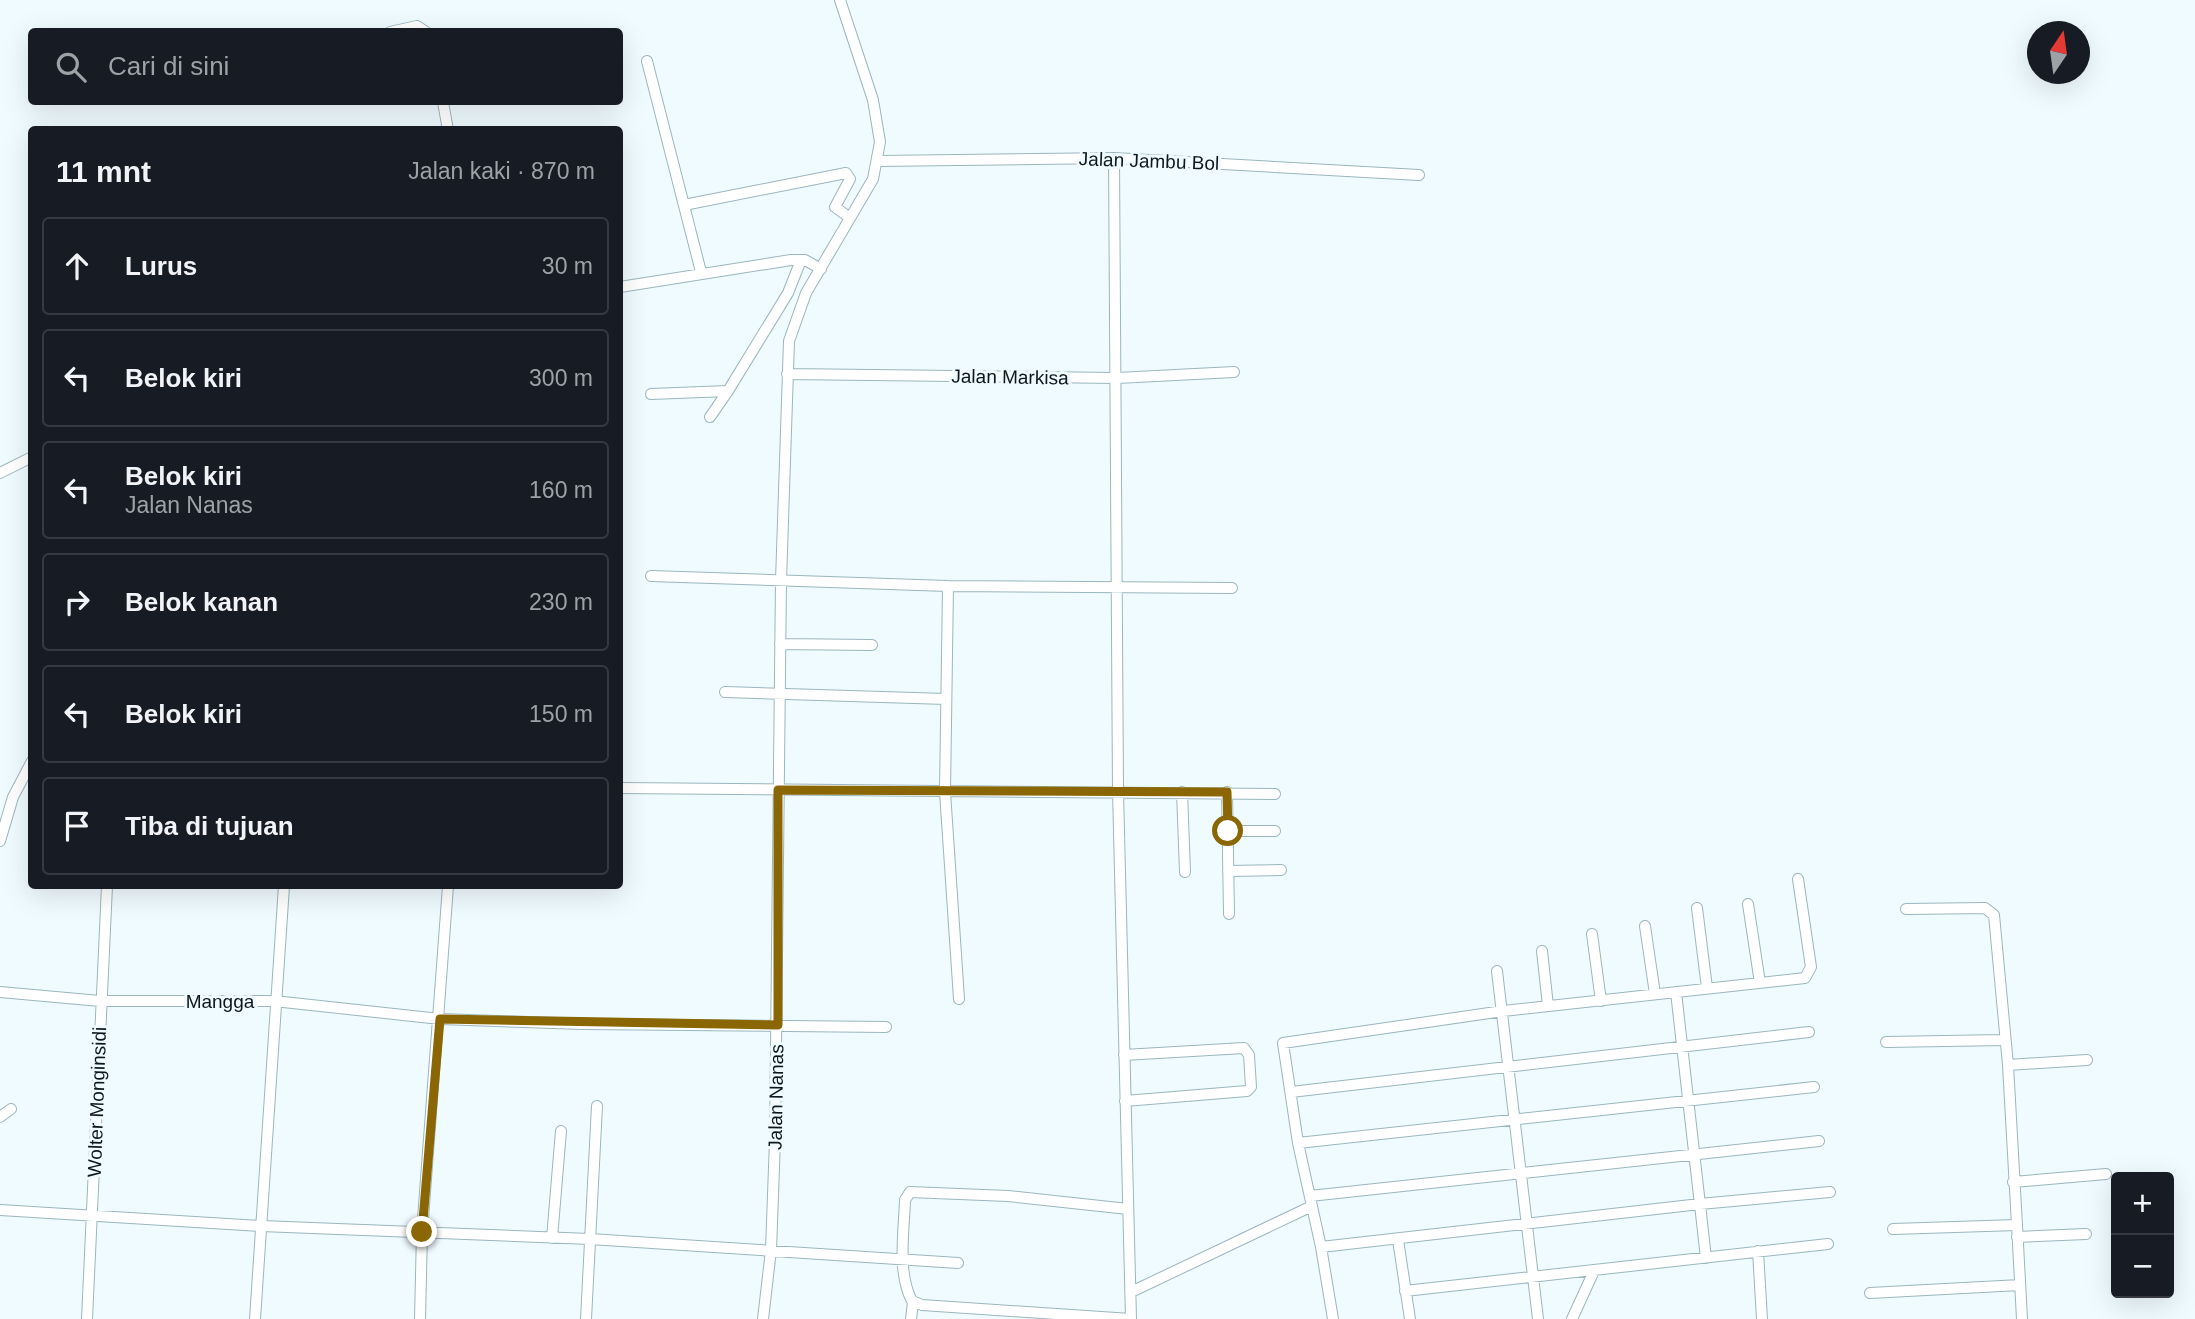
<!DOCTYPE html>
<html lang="id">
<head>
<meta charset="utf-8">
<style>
  :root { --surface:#171b24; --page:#20242c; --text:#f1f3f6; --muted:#9ea1a6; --line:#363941 }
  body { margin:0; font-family:Helvetica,sans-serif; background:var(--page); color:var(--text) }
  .controls { position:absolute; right:21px; bottom:21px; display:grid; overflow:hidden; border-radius:7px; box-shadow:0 7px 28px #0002 }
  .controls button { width:63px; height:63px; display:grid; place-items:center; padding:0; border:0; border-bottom:2px solid var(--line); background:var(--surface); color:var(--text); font:35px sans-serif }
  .compass { position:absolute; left:2027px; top:21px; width:63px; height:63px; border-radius:50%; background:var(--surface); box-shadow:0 7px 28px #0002; rotate:13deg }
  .stop { position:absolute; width:21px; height:21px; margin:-16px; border:5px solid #8a6604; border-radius:50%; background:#fff }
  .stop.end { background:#8a6604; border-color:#fff; box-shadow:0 2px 7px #0008 }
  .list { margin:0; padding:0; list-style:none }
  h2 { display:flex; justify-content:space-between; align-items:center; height:91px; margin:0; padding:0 28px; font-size:30px }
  h2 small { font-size:23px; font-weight:400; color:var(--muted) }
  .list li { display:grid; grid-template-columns:46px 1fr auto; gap:21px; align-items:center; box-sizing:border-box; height:98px; margin:0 14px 14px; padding:0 14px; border:2px solid var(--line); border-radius:7px }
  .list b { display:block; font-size:26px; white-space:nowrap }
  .list p { margin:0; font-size:23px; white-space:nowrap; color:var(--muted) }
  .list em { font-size:23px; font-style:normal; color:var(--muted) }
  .icon { flex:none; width:38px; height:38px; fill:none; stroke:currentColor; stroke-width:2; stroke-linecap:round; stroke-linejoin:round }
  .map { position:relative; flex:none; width:2195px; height:1319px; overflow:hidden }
  .search { position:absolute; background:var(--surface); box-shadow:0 7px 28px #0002; left:28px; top:28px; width:595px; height:77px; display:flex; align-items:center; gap:18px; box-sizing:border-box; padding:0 24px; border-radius:7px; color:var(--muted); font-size:26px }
  .panel { position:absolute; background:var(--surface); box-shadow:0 7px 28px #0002; left:28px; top:126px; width:595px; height:763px; border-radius:7px }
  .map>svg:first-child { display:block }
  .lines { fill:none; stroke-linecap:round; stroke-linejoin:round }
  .street-casing { stroke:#9ab6be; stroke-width:12 }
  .street { stroke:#fff; stroke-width:10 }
  .route { stroke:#8a6604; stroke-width:9 }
  .labels { text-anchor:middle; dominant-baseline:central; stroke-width:6; stroke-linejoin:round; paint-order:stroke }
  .street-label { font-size:19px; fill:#0e181b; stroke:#f0fbff }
</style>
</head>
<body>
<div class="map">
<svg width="2195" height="1319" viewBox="0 0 2195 1319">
  <rect width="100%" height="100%" fill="#f0fbff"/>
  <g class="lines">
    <defs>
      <path id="street" d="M390,32L417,26L426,32
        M647,61L701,272
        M443,102L448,130
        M1114,158L1118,791L1131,1319
        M878,161L1114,158L1419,175
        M684,205L846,173L850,179L835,207L850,218
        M620,287L791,260H805L821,269
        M787,374L1117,378L1234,372
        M651,394L728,391L788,293L801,260
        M710,417L728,391
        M0,473L32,457
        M651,576L948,586L1232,588
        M948,586L945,792L959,999
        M780,644L872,645
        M725,692L946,699
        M620,788L1275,794
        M1182,792L1185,872
        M1227,792L1229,914
        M1228,831H1275
        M0,841L13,797L32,761
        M1228,871L1281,870
        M1798,879L1811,967L1805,978L1503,1011L1283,1043L1298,1143L1321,1247L1700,1204L1830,1192
        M1748,904L1760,983
        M1697,908L1707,988
        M1906,909L1985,908L1994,915L2008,1065L2017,1225
        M1645,926L1655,994
        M1592,934L1601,1001
        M1542,951L1548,1006
        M1497,971L1538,1319
        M0,992L100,1001H274L440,1019L583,1024L886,1027
        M1676,992L1706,1258
        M1886,1042L2004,1040
        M1124,1055L1244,1048L1249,1055L1251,1087L1247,1091L1125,1101
        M2008,1065L2087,1060
        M1291,1092L1809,1032
        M0,1117L11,1109
        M1298,1143L1814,1087
        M2013,1182L2106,1174
        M1310,1196L1819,1141
        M1128,1209L1008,1196L910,1192L905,1200C904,1231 897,1273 912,1301L922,1305L1131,1319
        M0,1210L261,1226L590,1239L958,1263
        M1893,1229L2017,1225L2022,1319
        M2017,1237L2086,1234
        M552,1238L561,1131
        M1398,1240L1410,1319
        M1321,1247L1333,1319
        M1758,1251L1762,1319
        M1405,1291L1828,1244
        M1131,1292L1312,1206
        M1870,1293L2020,1285
        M87,1319L107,886
        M255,1319L284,886
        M420,1319L422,1232L448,886
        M586,1319L597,1106
        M763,1319L771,1250L775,1140L781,581L789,341L806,293L873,179L880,142L873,100L840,0
        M911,1319L913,1302
        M1572,1319L1594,1271"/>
    </defs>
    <use href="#street" class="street-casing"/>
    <use href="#street" class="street"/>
  </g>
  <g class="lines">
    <path class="route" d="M422,1232L440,1019L778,1025V790L1227,792L1228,831"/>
  </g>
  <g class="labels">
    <g class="street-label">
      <text transform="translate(1149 161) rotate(2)">Jalan Jambu Bol</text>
      <text transform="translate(1010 377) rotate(1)">Jalan Markisa</text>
      <text x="220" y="1001">Mangga</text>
      <text transform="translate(776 1097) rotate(-89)">Jalan Nanas</text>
      <text transform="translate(97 1102) rotate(-88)">Wolter Monginsidi</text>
    </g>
  </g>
</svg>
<div class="controls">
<button>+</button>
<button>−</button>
</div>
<svg class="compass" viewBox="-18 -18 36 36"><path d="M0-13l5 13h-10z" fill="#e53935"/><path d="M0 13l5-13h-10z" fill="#9ea1a6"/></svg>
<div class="stop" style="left:1228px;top:831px"></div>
<div class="stop end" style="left:422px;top:1232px"></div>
<div class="search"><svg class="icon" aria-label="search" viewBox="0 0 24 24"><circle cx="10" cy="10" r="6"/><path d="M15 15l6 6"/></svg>Cari di sini</div>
<section class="panel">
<h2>11 mnt<small>Jalan kaki · 870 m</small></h2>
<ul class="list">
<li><svg class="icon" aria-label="ahead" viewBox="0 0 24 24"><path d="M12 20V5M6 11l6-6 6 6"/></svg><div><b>Lurus</b></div><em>30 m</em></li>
<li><svg class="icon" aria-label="left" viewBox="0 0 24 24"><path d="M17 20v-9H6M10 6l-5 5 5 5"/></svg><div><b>Belok kiri</b></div><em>300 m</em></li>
<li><svg class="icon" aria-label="left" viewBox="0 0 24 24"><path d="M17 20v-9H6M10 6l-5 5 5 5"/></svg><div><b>Belok kiri</b><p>Jalan Nanas</p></div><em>160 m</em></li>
<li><svg class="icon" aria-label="right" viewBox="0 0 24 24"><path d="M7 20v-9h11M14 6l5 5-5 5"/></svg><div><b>Belok kanan</b></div><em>230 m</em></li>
<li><svg class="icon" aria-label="left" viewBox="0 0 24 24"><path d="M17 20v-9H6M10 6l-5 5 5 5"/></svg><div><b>Belok kiri</b></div><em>150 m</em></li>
<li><svg class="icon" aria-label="arrive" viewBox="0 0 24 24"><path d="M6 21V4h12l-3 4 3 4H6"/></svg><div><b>Tiba di tujuan</b></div></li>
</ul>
</section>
</div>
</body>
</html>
